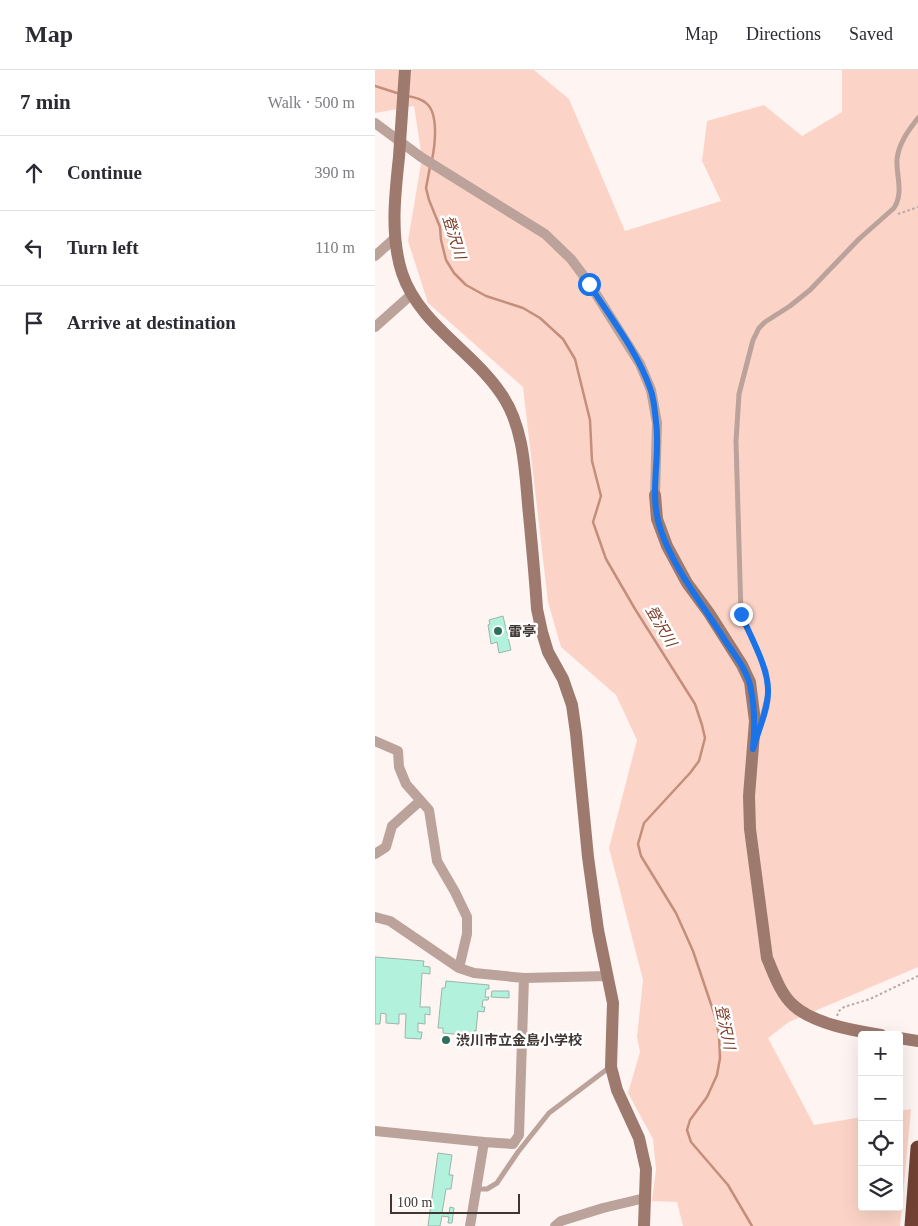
<!DOCTYPE html>
<html lang="en">
<head>
<meta charset="utf-8">
<style>
  :root { --surface:#fff; --page:#f2f2f3; --text:#2b2b33; --muted:#7c7c81; --line:#e1e1e2 }
  body { margin:0; font-family:"Times New Roman","Noto Sans JP",serif; background:var(--page); color:var(--text) }
  .controls { position:absolute; right:15px; bottom:15px; display:grid; overflow:hidden; border-radius:5px; box-shadow:0 5px 20px #0002 }
  .controls button { width:45px; height:45px; display:grid; place-items:center; padding:0; border:0; border-bottom:1px solid var(--line); background:var(--surface); color:var(--text); font:25px sans-serif }
  .scale { position:absolute; left:15px; bottom:12px; width:130px; box-sizing:border-box; padding-left:5px; border:2px solid #3f3633; border-top:0; font-size:14px; line-height:18px; white-space:nowrap; color:#3f3633; -webkit-text-stroke:4px #fff; paint-order:stroke }
  .stop { position:absolute; width:15px; height:15px; margin:-11px; border:4px solid #1a73e8; border-radius:50%; background:#fff }
  .stop.end { background:#1a73e8; border-color:#fff; box-shadow:0 1px 5px #0008 }
  .list { margin:0; padding:0; list-style:none }
  h2 { display:flex; justify-content:space-between; align-items:center; height:65px; margin:0; padding:0 20px; font-size:21px }
  h2 small { font-size:16px; font-weight:400; color:var(--muted) }
  .list li { display:grid; grid-template-columns:32px 1fr auto; gap:15px; align-items:center; box-sizing:border-box; height:75px; padding:0 20px; border-top:1px solid var(--line) }
  .list b { display:block; font-size:19px; white-space:nowrap }
  .list em { font-size:16px; font-style:normal; color:var(--muted) }
  .icon { flex:none; width:28px; height:28px; fill:none; stroke:currentColor; stroke-width:2; stroke-linecap:round; stroke-linejoin:round }
  .map { position:relative; flex:none; width:543px; height:1156px; overflow:hidden }
  header { display:flex; align-items:center; gap:30px; box-sizing:border-box; height:70px; padding:0 25px; background:var(--surface); border-bottom:1px solid var(--line) }
  header strong { font-size:24px }
  nav { display:flex; gap:28px; margin-inline-start:auto; font-size:18px }
  main { display:flex }
  aside { flex:1; background:var(--surface) }
  .map>svg:first-child { display:block }
  .green { fill:#fcd4c7 }
  .lines { fill:none; stroke-linecap:round; stroke-linejoin:round }
  .stream { stroke:#c48e7d; stroke-width:2.5 }
  .building { fill:#b2f2dc; stroke:#9db4ac }
  .path { stroke:#b3aaa7; stroke-width:2; stroke-dasharray:2.5 2.5; stroke-linecap:butt }
  .lane { stroke:#bba29a; stroke-width:5 }
  .street { stroke:#bba29a; stroke-width:10 }
  .secondary { stroke:#9d796e; stroke-width:12 }
  .highway { stroke:#724234; stroke-width:15 }
  .route { stroke:#1a73e8; stroke-width:6 }
  .poi-dot { fill:#2f6f5d; stroke:#fff; stroke-width:2 }
  .labels { text-anchor:middle; dominant-baseline:central; stroke-width:5; stroke-linejoin:round; paint-order:stroke }
  .poi-label { font-size:14px; font-weight:bold; fill:#3f3633; stroke:#fff; text-anchor:start }
  .water-label { font-size:15px; font-style:italic; fill:#7e3a25; stroke:#fff }
</style>
</head>
<body>
<header>
<strong>Map</strong>
<nav><a>Map</a><a>Directions</a><a>Saved</a></nav>
</header>
<main>
<aside>
<h2>7 min<small>Walk · 500 m</small></h2>
<ul class="list">
<li><svg class="icon" aria-label="ahead" viewBox="0 0 24 24"><path d="M12 20V5M6 11l6-6 6 6"/></svg><div><b>Continue</b></div><em>390 m</em></li>
<li><svg class="icon" aria-label="left" viewBox="0 0 24 24"><path d="M17 20v-9H6M10 6l-5 5 5 5"/></svg><div><b>Turn left</b></div><em>110 m</em></li>
<li><svg class="icon" aria-label="arrive" viewBox="0 0 24 24"><path d="M6 21V4h12l-3 4 3 4H6"/></svg><div><b>Arrive at destination</b></div></li>
</ul>
</aside>
<div class="map">
<svg width="543" height="1156" viewBox="0 0 543 1156">
  <rect width="100%" height="100%" fill="#fef4f1"/>
  <path class="green" d="M0,0H159L194,29L250,161L346,131L327,91L332,51L389,35L427,66L467,42V0H543V897L414,952L393,968L439,1055L487,1047V1137H524V1041L536,1039L525,1156H308L302,1132L277,1131L281,1099L278,1069L253,1023L265,982L262,967L268,910L234,778L262,670L241,625L186,577L173,532L148,317L53,233L33,171L47,88L39,36L0,43Z"/>
  <g class="lines">
    <path class="stream" d="M0,16L25,24
      M32,26C39,27 45,28 51,33C64,43 60,75 57,90
      M55,97L51,118L54,130L65,157L66,170L71,190L79,203L91,215L111,226L148,238L165,248L188,269L200,289L215,350L217,391L226,426L218,452L231,489L260,539L320,634L327,655L330,668L324,691L315,703L269,753L263,774L266,786L301,843L318,881L340,946L344,965L345,988L342,1005L332,1027L315,1050L312,1060L316,1072L353,1115L377,1156"/>
  </g>
  <path class="building" d="M128,546L136,580L124,583L122,572L116,574L113,555L115,554L114,550Z
    M0,887L49,891L48,896L55,897V904L47,903L45,937H55V945L50,944V954L43,953V962H47L46,969L30,968L31,944H24V954L11,953V944L6,943L5,954H0Z
    M71,911L114,915V919H111L110,927H114L113,930H108L107,937H110L109,942L103,941L101,961L100,960L99,966L68,963V958H63L67,918H70Z
    M117,921H134V928L116,927Z
    M63,1083L77,1085L74,1105H78L76,1119H71L67,1143L74,1144L75,1137L79,1138L77,1153H73L74,1147L67,1146L65,1156H53Z"/>
  <g class="lines">
    <path class="path" d="M523,144L543,137
      M462,946L464,941L469,937L495,929L543,906"/>
    <path class="lane" d="M385,656L393,624L391,601L366,544L361,371L364,324L378,270L384,258L390,252L415,236L435,220L484,169L519,138C529,122 521,106 522,89C524,72 534,60 543,48
      M101,1119H112L122,1113L143,1082L174,1043L235,997"/>
    <path class="street" d="M0,53L46,87L170,164L196,189L214,213L265,294L276,320L282,353L280,425
      M0,186L20,168
      M0,257L37,224
      M0,671L23,681L24,697L31,714L54,740L62,791L80,822L92,847V864L84,898
      M0,784L11,777L17,756L45,731
      M0,847L15,851L84,898L99,903L149,908
      M0,1061L109,1072
      M95,1156L109,1072L138,1074L144,1065L149,908L233,906
      M180,1156L186,1151L228,1138L270,1128"/>
    <path class="secondary" d="M30,0C28,29 26,58 24,87C20,124 15,166 27,203C44,254 98,281 127,325C150,359 150,405 154,445C157,476 160,508 162,539L167,562L173,582L188,609L197,635L201,663L213,787L223,860L238,933L236,997L242,1020L264,1068L271,1099L269,1156
      M280,425L282,449L292,476L312,513L334,543L367,595L375,612L380,651L374,726L375,759L392,888C399,904 405,923 418,935C438,954 481,961 506,965
      M524,968L543,971"/>
    <path class="highway" d="M537,1156L543,1078"/>
  </g>
  <g class="lines">
    <path class="route" d="M214,214C235,247 262,281 275,318C279,328 280,341 281,352C286,388 273,425 286,461C300,501 329,536 351,572C360,585 371,599 375,615C380,636 380,657 378,679C383,661 393,640 393,622C394,598 375,566 366,544"/>
  </g>
  <g class="poi-dot">
    <circle cx="123" cy="561" r="5"/>
    <circle cx="71" cy="970" r="5"/>
  </g>
  <g class="labels">
    <g class="poi-label">
      <text x="133" y="561">雷亭</text>
      <text x="81" y="970">渋川市立金島小学校</text>
    </g>
    <g class="water-label">
      <text transform="translate(79 167) rotate(73)">登沢川</text>
      <text transform="translate(286 556) rotate(59)">登沢川</text>
      <text transform="translate(350 957) rotate(78)">登沢川</text>
    </g>
  </g>
</svg>
<div class="controls">
<button>+</button>
<button>−</button>
<button><svg class="icon" aria-label="locate" viewBox="0 0 24 24"><circle cx="12" cy="12" r="6"/><path d="M12 2v4M12 18v4M2 12h4M18 12h4"/></svg></button>
<button><svg class="icon" aria-label="layers" viewBox="0 0 24 24"><path d="M12 4l9 5-9 5-9-5zM3 14l9 5 9-5"/></svg></button>
</div>
<div class="scale">100 m</div>
<div class="stop" style="left:214px;top:214px"></div>
<div class="stop end" style="left:366px;top:544px"></div>
</div>
</main>
</body>
</html>
